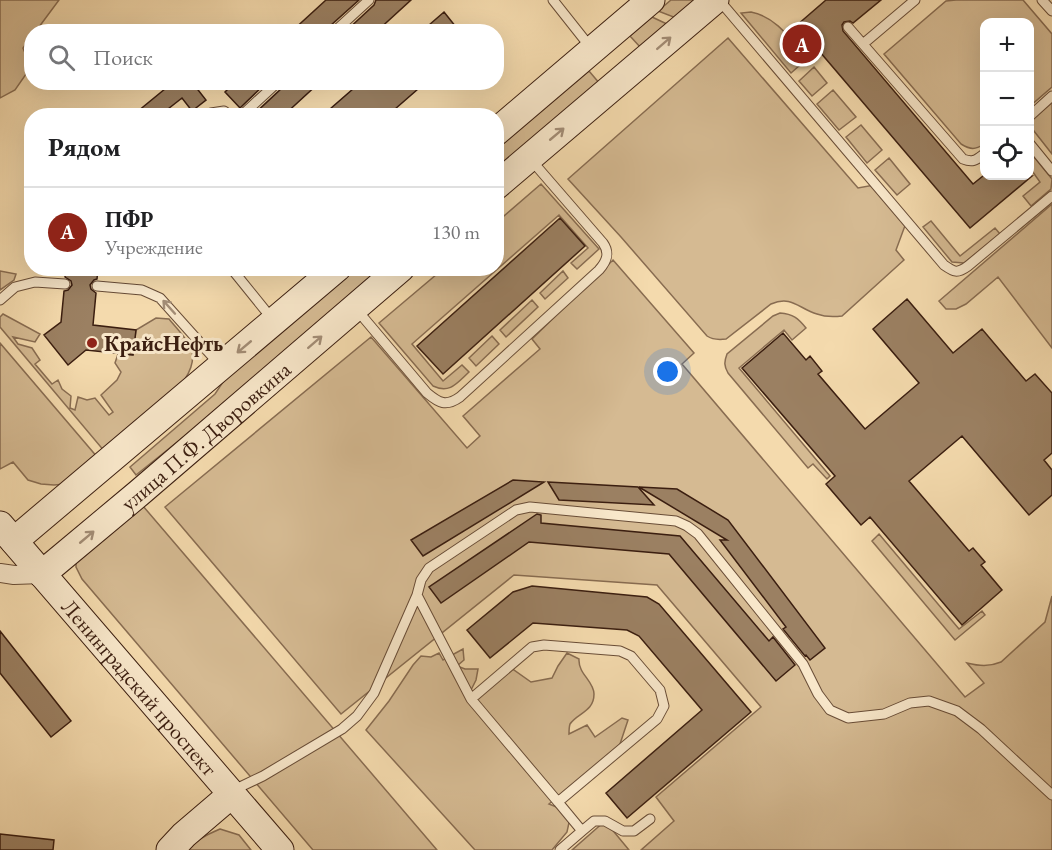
<!DOCTYPE html>
<html lang="ru">
<head>
<meta charset="utf-8">
<style>
  :root { --surface:#fff; --page:#f2f2f2; --text:#202124; --muted:#757577; --line:#e0e0e0; --accent:#8f2418 }
  body { margin:0; font-family:"EB Garamond",serif; background:var(--page); color:var(--text) }
  .controls { position:absolute; right:18px; top:18px; display:grid; overflow:hidden; border-radius:12px; box-shadow:0 6px 24px #0002 }
  .controls button { width:54px; height:54px; display:grid; place-items:center; padding:0; border:0; border-bottom:2px solid var(--line); background:var(--surface); color:var(--text); font:30px sans-serif }
  .you { position:absolute; left:668px; top:372px; width:21px; height:21px; margin:-15px; border:4px solid #fff; border-radius:50%; background:#1a73e8; box-shadow:0 0 0 9px #1a73e833 }
  .badge { display:grid; place-items:center; width:39px; height:39px; border-radius:50%; background:var(--accent); color:#fff; font-size:20px; font-weight:700 }
  .pin { position:absolute; translate:-50% -50%; border:3px solid #fff; box-shadow:0 2px 6px #0006 }
  .list { margin:0; padding:0; list-style:none }
  h2 { display:flex; justify-content:space-between; align-items:center; height:78px; margin:0; padding:0 24px; font-size:26px }
  h2 small { font-size:20px; font-weight:400; color:var(--muted) }
  .list li { display:grid; grid-template-columns:39px 1fr auto; gap:18px; align-items:center; box-sizing:border-box; height:90px; padding:0 24px; border-top:2px solid var(--line) }
  .list b { display:block; font-size:22px; white-space:nowrap }
  .list p { margin:0; font-size:20px; white-space:nowrap; color:var(--muted) }
  .list em { font-size:20px; font-style:normal; color:var(--muted) }
  .icon { flex:none; width:33px; height:33px; fill:none; stroke:currentColor; stroke-width:2; stroke-linecap:round; stroke-linejoin:round }
  .map { position:relative; flex:none; width:1052px; height:850px; overflow:hidden }
  .search { position:absolute; background:var(--surface); box-shadow:0 6px 24px #0002; left:24px; top:24px; width:480px; height:66px; display:flex; align-items:center; gap:15px; box-sizing:border-box; padding:0 21px; border-radius:24px; color:var(--muted); font-size:22px }
  .panel { position:absolute; background:var(--surface); box-shadow:0 6px 24px #0002; left:24px; top:108px; width:480px; height:168px; border-radius:24px }
  .map>svg:first-child { display:block }
  .green { fill:#d5ba92; stroke:#886c51; stroke-width:1.5 }
  .building { fill:#9b8062; stroke:#3b1e10; stroke-width:1.5 }
  .lines { fill:none; stroke-linecap:round; stroke-linejoin:round }
  .lane-casing { stroke:#694d37; stroke-width:11 }
  .street-casing { stroke:#694d37; stroke-width:20 }
  .secondary-casing { stroke:#3b1e10; stroke-width:29 }
  .lane { stroke:#f8e7ca; stroke-width:9 }
  .street { stroke:#f8e7ca; stroke-width:18 }
  .secondary { stroke:#f8e7ca; stroke-width:27 }
  .oneway { stroke:#a38d76 }
  .poi-dot { fill:#8f2418; stroke:#f8e7ca; stroke-width:2 }
  .labels { text-anchor:middle; dominant-baseline:central; stroke-width:6; stroke-linejoin:round; paint-order:stroke }
  .poi-label { font-size:22px; font-weight:bold; fill:#3b1e10; stroke:#f8e7ca; text-anchor:start }
  .street-label { font-size:22px; fill:#3b1e10; stroke:#f8e7ca }
</style>
</head>
<body>
<div class="map">
<svg width="1052" height="850" viewBox="0 0 1052 850">
  <rect width="100%" height="100%" fill="#f4daad"/>
  <filter id="stains"><feTurbulence type="fractalNoise" baseFrequency=".00333" numOctaves="4"/><feColorMatrix values="0 0 0 0 .2 0 0 0 0 .09 0 0 0 0 .02 0 0 0 .5 -.17"/></filter>
  <radialGradient id="worn" r=".72"><stop offset=".6" stop-color="#630" stop-opacity="0"/><stop offset="1" stop-color="#630" stop-opacity=".3"/></radialGradient>
  <path class="green" d="M0,0H59L36,31L32,32L31,37L23,48L31,67L15,90L0,98Z
    M671,0H698L676,18L658,11Z
    M956,0H1023L1052,34V87L1030,106V22H984V144C975,150 971,150 961,144L884,54L946,1Z
    M751,12C777,17 791,40 807,59L791,73L741,13Z
    M652,17L669,25L641,48L630,36Z
    M728,38L858,188L874,185L906,223L896,250L904,260L842,316C834,317 825,317 817,314C799,309 792,295 771,304L726,339C719,340 713,340 707,336L621,237L568,179Z
    M814,67L827,83L812,96L799,81Z
    M589,71L600,84L497,173V149Z
    M833,90L856,117L839,130L817,104Z
    M1052,102V154L1030,126V120Z
    M861,125L882,150L867,163L846,137Z
    M1030,152L1052,179L1051,189L1031,206L1023,196L1040,182L1030,168Z
    M889,158L910,184L897,195L875,170Z
    M541,184L599,249L577,269L571,263L588,248L559,215L412,344L443,381L462,365L469,372C457,383 450,394 433,386L379,323L443,269L496,268L497,222Z
    M1052,204V348L998,277L966,304L956,309H946L939,301Z
    M931,221L960,256L995,228L1000,234L964,263L952,262L923,227Z
    M613,260L694,353L682,364L965,697L984,683L967,663C979,666 989,667 1001,662L1045,622L1052,596V850H641L674,821L656,797L761,707L657,585L514,575L341,714L165,507L371,337L467,448L480,436L463,416L540,349L532,339Z
    M355,269H384L231,399L136,475L130,467L215,394L227,376Z
    M0,271L16,274L14,280L0,290Z
    M563,271L568,278L545,299L540,293Z
    M532,300L538,307L506,337L500,330Z
    M780,313C793,314 798,318 806,328L792,340L784,330L739,368L830,476L827,479L813,464L808,468L728,373C724,366 724,362 727,354L773,316Z
    M3,314L40,334L35,342L13,337L18,344L32,348L40,360L35,364L52,384L58,380L62,389L71,396L70,408L75,410L78,397L87,400L95,398L109,415L113,412L101,395L117,380L121,372L115,363L118,354L133,355L136,330L156,318L169,319C186,340 203,351 185,379L105,452L0,327V317Z
    M492,336L499,344L476,366L469,358Z
    M0,343L98,458L66,484L54,485L41,484L28,480L13,462L0,469Z
    M137,499L437,850H313L82,579L76,567V557Z
    M879,534L959,629L982,611L985,615L955,640L872,541Z
    M463,649L464,660L457,666L465,669H478L476,680L468,696L511,668L531,682L552,678L558,666L567,653L579,659C578,674 594,681 594,694C594,712 577,713 570,724C569,727 569,731 569,734L587,725L595,737L622,718L628,720L619,747L549,804L559,808L570,818L567,832L552,850H475L366,730L389,701L413,665L421,656L431,657L439,653L443,660Z
    M605,821L629,850H572Z
    M220,829L239,835L251,850H187C195,840 208,834 220,829Z"/>
  <path class="building" d="M326,0H359L329,27L327,32H291Z
    M376,0H411L376,32H345L374,5Z
    M826,0H881L853,23L850,21L844,22L842,25L843,31L973,184L983,176H1032L970,228L797,25Z
    M444,12L460,32H421Z
    M169,82H200L195,86L206,100L192,111L182,98L159,116H132L171,84Z
    M235,82H267L240,108L225,92Z
    M285,82H320L283,116H252L283,87Z
    M361,82H426L387,116H383L377,109L370,116H322Z
    M560,218L585,246L443,374L417,346Z
    M66,268H98L97,279L94,280L90,285L91,289L96,293L93,325L136,330L133,355L86,350L68,365L44,335L61,322L64,291L68,290L72,285L71,281L65,277Z
    M907,299L953,353L982,329L1026,381L1035,374L1052,393V453L1044,460L1052,470V495L1029,515L962,436L909,481L969,551L973,548L985,562L981,565L1002,590L962,625L870,517L861,525L826,484L835,476L742,368L783,333L806,360L810,356L822,371L818,374L865,429L919,383L873,329Z
    M513,480L544,482L423,556L411,540Z
    M548,482L638,487L654,505L559,500Z
    M639,487L677,489L728,520L825,648L810,660L806,655L805,656L783,629L786,627L720,540H727Z
    M537,514L541,515V523L680,536L769,641L773,637L795,665L776,681L669,554L529,542L441,603L429,587Z
    M532,586L647,597L659,604L751,712L627,818L606,793L702,710L639,636L627,630L533,623L490,658L467,630L513,592Z
    M0,631L71,721L51,737L0,673Z
    M0,834L54,840L53,850H0Z"/>
  <g class="lines">
    <defs>
      <path id="lane" d="M553,0L591,48
        M719,0L944,265C954,272 957,274 968,266L1052,196
        M1042,0L1052,11
        M848,27L963,159C973,163 976,160 984,154
        M334,32L369,0
        M863,44L915,0
        M208,116L211,113L224,111L231,116
        M241,116L278,82
        M1030,116L1052,96
        M1030,144L1052,171
        M231,268L273,320
        M97,286L142,290L160,298L220,365
        M0,300L15,287L35,282L65,284
        M357,310L427,393C439,403 446,407 460,397L599,270C607,261 610,253 603,243L532,161
        M471,699L558,802
        M234,792L242,786L263,776L342,729L357,716L374,693L417,595
        M582,831L594,821H605L623,831H634L650,819
        M560,850L582,831L558,802L657,719L664,706L660,690L631,656L620,651L544,645L532,647L471,699L417,595L421,580L429,568L516,510L530,507L676,521L687,526L698,534L803,664L818,694L830,710L848,718L884,714L910,703L929,701L957,711L981,729L1052,795"/>
      <path id="street" d="M0,573L14,575L42,574"/>
      <g id="secondary">
        <path d="M496,132L651,0"/>
        <path d="M496,186L715,0"/>
        <path id="s1" d="M0,525L280,850"/>
        <path d="M14,541L337,268"/>
        <path id="s2" d="M42,574L139,493L401,268"/>
        <path d="M170,850L184,835L232,794"/>
      </g>
    </defs>
    <use href="#lane" class="lane-casing"/>
    <use href="#street" class="street-casing"/>
    <use href="#secondary" class="secondary-casing"/>
    <use href="#lane" class="lane"/>
    <use href="#street" class="street"/>
    <use href="#secondary" class="secondary"/>
  </g>
  <defs><path id="oneway-shaft" d="M-6 0H5M1.5-3L5.5 0L1.5 3" fill="none" stroke-width="1.6" stroke-linecap="round" stroke-linejoin="round" transform="scale(1.5)"/></defs>
  <g class="oneway">
    <use href="#oneway-shaft" transform="translate(664 43) rotate(-41)"/>
    <use href="#oneway-shaft" transform="translate(557 134) rotate(-40)"/>
    <use href="#oneway-shaft" transform="translate(169 307) rotate(-132)"/>
    <use href="#oneway-shaft" transform="translate(315 342) rotate(-41)"/>
    <use href="#oneway-shaft" transform="translate(244 347) rotate(140)"/>
    <use href="#oneway-shaft" transform="translate(87 537) rotate(-40)"/>
  </g>
  <circle class="poi-dot" cx="92" cy="343" r="6"/>
  <g class="labels">
    <g class="poi-label">
      <text x="104" y="343">КрайсНефть</text>
    </g>
    <g class="street-label">
      <text stroke="none"><textPath href="#s2" startOffset="214">улица П.Ф. Дворовкина</textPath></text>
      <text stroke="none"><textPath href="#s1" startOffset="214">Ленинградский проспект</textPath></text>
    </g>
  </g>
  <rect width="100%" height="100%" filter="url(#stains)"/>
  <rect width="100%" height="100%" fill="url(#worn)"/>
</svg>
<div class="controls">
<button>+</button>
<button>−</button>
<button><svg class="icon" aria-label="locate" viewBox="0 0 24 24"><circle cx="12" cy="12" r="6"/><path d="M12 2v4M12 18v4M2 12h4M18 12h4"/></svg></button>
</div>
<div class="you"></div>
<div class="pin badge" style="left:802px;top:44px">A</div>
<div class="search"><svg class="icon" aria-label="search" viewBox="0 0 24 24"><circle cx="10" cy="10" r="6"/><path d="M15 15l6 6"/></svg>Поиск</div>
<section class="panel">
<h2>Рядом<small></small></h2>
<ul class="list">
<li><span class="badge">A</span><div><b>ПФР</b><p>Учреждение</p></div><em>130 m</em></li>
</ul>
</section>
</div>
</body>
</html>
